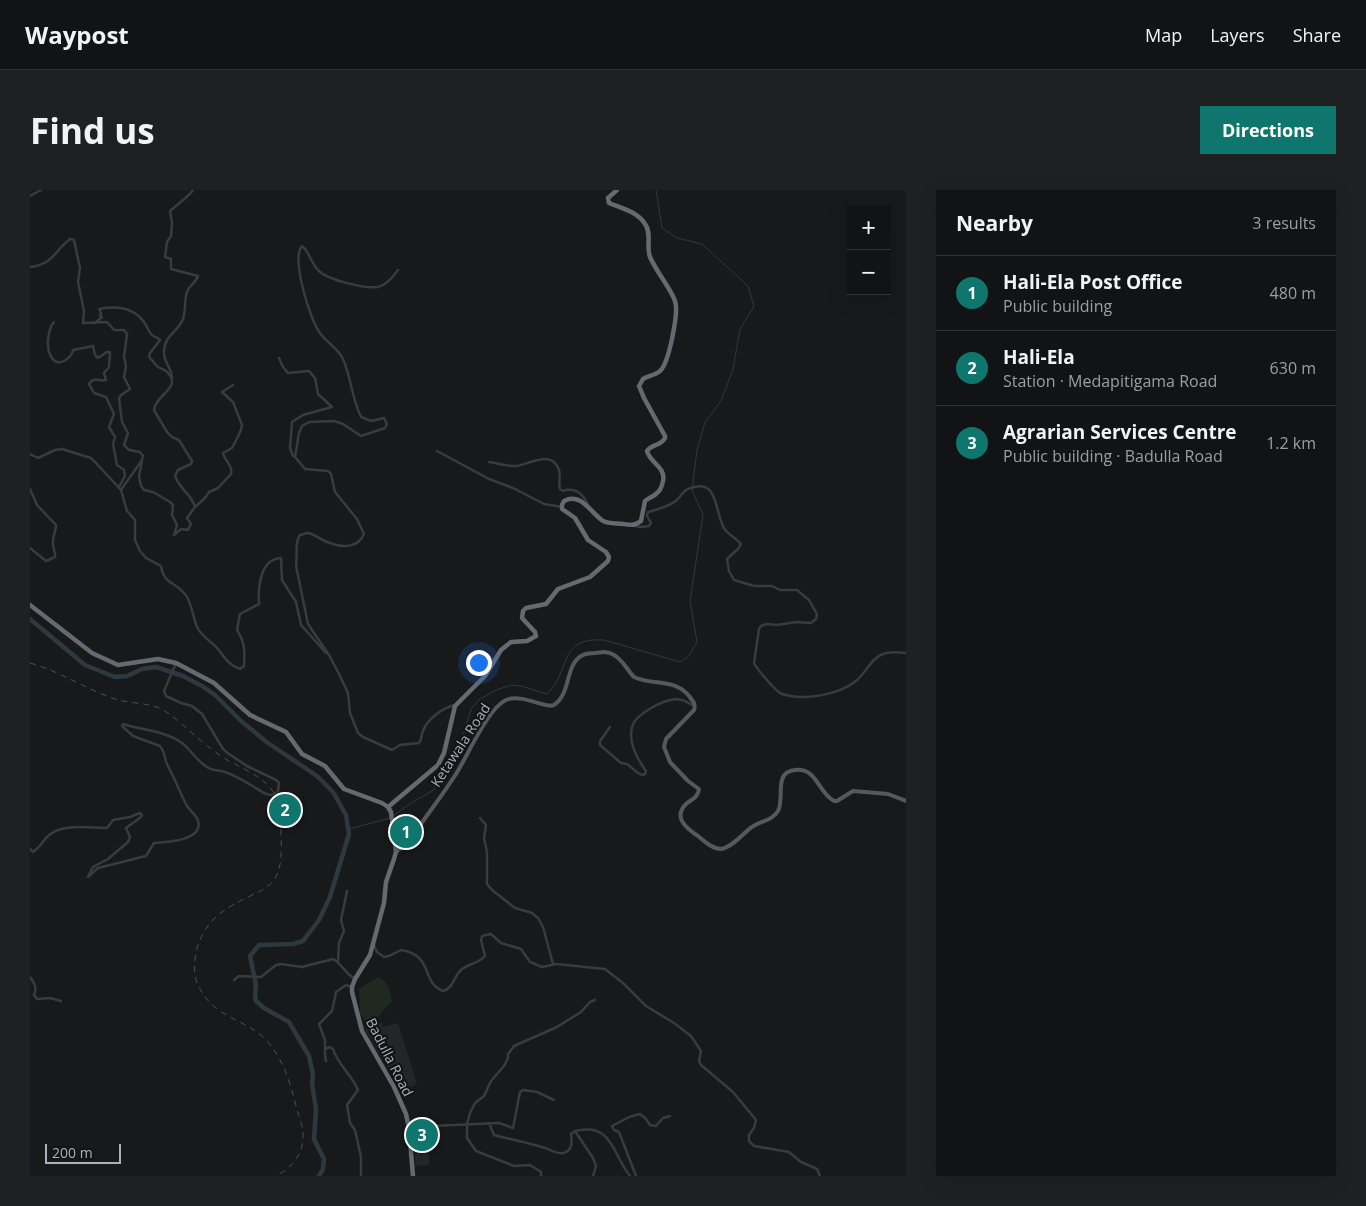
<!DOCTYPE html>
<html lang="en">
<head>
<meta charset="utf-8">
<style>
  :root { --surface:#121314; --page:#1f2022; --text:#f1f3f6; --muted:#9c9ea0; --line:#313234; --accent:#0f766e }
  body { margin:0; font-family:"Open Sans",sans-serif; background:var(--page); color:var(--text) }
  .controls { position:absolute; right:15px; top:15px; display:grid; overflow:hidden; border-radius:0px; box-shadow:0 5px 20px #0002 }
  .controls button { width:45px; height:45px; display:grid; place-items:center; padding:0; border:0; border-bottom:1px solid var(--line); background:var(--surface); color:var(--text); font:25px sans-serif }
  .scale { position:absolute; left:15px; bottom:12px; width:76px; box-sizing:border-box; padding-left:5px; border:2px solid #abb1ba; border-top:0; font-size:14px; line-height:18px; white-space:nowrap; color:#abb1ba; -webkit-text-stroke:4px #131416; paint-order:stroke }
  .you { position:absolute; left:448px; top:472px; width:18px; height:18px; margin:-12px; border:4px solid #fff; border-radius:50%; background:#1a73e8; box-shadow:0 0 0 8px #1a73e833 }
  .badge { display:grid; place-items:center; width:32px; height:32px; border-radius:50%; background:var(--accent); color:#fff; font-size:16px; font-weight:700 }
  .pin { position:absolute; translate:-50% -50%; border:2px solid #fff; box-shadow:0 1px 5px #0006 }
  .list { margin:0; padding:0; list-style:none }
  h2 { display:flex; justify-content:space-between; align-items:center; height:65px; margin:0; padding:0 20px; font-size:21px }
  h2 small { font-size:16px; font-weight:400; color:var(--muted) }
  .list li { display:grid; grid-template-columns:32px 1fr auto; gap:15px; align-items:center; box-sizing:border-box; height:75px; padding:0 20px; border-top:1px solid var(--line) }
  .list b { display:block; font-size:19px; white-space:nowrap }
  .list p { margin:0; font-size:16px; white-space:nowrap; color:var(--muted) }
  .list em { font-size:16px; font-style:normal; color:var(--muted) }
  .map { position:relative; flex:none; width:876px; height:986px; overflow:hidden; border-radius:0px }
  header { display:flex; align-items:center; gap:30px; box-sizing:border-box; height:70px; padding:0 25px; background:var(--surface); border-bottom:1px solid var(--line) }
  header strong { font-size:24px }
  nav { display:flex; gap:28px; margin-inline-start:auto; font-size:18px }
  .intro { display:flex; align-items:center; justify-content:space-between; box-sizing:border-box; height:120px; padding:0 30px }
  h1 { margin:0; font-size:35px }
  .button { padding:12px 22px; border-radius:0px; background:var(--accent); color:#fff; font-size:18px; font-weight:700 }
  main { display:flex; gap:30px; padding:0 30px }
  aside { flex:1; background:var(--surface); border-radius:0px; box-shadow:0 5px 20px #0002 }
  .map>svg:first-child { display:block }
  .built { fill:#242528 }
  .garden { fill:#202920 }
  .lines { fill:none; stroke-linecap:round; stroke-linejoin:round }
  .stream { stroke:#2e393f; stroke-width:1 }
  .river { stroke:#2e393f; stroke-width:4.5 }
  .minor { stroke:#393b40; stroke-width:2.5 }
  .major { stroke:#55585f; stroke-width:4 }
  .highway { stroke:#656a71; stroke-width:4.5 }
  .rail { stroke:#4c4f55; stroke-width:1; stroke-dasharray:6 5; stroke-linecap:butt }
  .labels { text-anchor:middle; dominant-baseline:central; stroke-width:4.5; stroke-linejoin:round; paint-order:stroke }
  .street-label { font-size:14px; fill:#abb1ba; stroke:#131416 }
</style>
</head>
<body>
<header>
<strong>Waypost</strong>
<nav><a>Map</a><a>Layers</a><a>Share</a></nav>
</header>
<div class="intro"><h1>Find us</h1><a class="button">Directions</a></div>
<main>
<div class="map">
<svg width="876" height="986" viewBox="0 0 876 986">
  <rect width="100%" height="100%" fill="#18191b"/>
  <path class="built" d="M348,832L352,833L353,837L368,833L387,894L375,900L368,876L359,880L335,840Z
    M399,959V975L385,976V960Z"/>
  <path class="garden" d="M348,787C359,793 360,799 362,811L345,830L337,833L330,822L329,799Z"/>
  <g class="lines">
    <path class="stream" d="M363,626L381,613L402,601L410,592L433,545L441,519L450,509L466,500L482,495L491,496L517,504C542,480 527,447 574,450L650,472L658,467L667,452L660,411L673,325L662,300L667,260L675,232L691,211L703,179L710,139L724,116L718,96L672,54L647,48L632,38L626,0
      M319,639L360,628"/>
    <path class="river" d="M0,429L55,475L85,487L97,486L112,479L126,477L153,486L172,496L185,505L211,531L238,553L287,586L303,602L316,625L319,644L300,707L289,730L273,751L263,754L229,755L220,766L226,795L225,805L226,811L234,818L259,832L279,866L283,884L282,894L286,919L284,949L294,969L293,979L289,986"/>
    <path class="minor" d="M0,6L11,0
      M0,77C24,74 24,61 40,49L44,50L50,78L48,92L54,121L53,133L77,132L84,140H94L97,144L94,167L96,176L94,187L100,199L91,205L89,208L92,232L98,243L94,255L99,260L110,262L113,266L112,270L91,300
      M368,80C363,86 357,95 348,97C335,99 298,90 289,81C281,74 280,62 272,56C261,69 280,130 290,143C296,152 308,158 313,169C321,187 322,209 331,227L341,231L354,228L357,234L355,238L331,246L313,234L304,231L279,232L272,236L269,243L265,267L275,279L298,281L301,284L305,302L327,329L334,344C328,358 313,358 300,353C292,351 285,344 278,343C275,343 272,345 270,345C264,354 268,365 266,376L278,434L299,465L308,482L318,503L320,523L328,543L333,547L362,560L370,555L389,553C392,549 391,546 393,541C397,529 414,517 425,515
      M24,132C18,139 15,159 22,168C29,178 41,168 43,160L63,156L65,165L68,168L77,162H80L79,177L74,183L76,190C69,192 63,186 59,194L64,203L76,207L84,224L79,237L85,247L83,254L87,275L94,280L95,286L89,297
      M65,133L72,127L70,126L71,123L69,119C85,116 103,117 114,132C117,136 119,143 123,146C125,147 128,148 130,150L120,163L119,167C122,170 125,174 128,177C131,179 135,179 138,183C152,198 125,205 124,220L137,242L142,247L149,250L162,271L161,274L148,280L145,286C150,300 161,303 165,317L157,328L161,334L158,340L151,339L144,345L147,335L142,325L143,315L140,312L123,302L114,300L111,296L109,287L112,270
      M249,168L253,177L258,183L279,181L285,188L288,204L302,217L273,225L262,232L260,258L263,266L265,267
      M142,188C142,178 133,171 134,162C134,145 149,141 153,129C156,121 154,110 157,102C159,96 166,92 168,86L141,79V69L135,67L137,52L141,46L142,33L140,21C146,15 160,6 163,0
      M407,261L459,289L483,298L514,314L532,317
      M0,264L8,268L25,260L32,259L61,268L66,273L91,300L97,321L105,330V350L110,361L116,368L131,376C134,396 147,391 157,407C162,416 163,427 167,437C172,447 181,451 188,459C195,468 199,475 210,479L214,476C215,462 215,452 207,440L210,424L229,414C228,397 230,369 251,368L252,390L266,412L271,435L296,463
      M459,272C467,273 478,277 487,276C500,274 522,259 529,280C531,286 528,293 530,299L533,301C545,297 553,304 558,315
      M0,299L7,315L26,335C26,341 23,346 23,351C22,358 26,361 25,367L16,371L0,358
      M165,317L175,308L179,302L188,298L201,284C203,275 195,272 193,263L202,258C205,252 212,241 212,235L203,212L192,202L203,195
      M605,336L611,337L619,336L621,333L617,326L618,322C628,319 639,317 647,310C651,306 653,301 658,299C689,286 684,321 694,338C697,344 706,348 711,354L708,359L697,369L699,381L704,390L724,396H742L750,400H767L779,410L787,424L786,429L781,433L766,432L747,435L737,434L731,436L729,439L724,473C727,479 746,502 752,504C774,511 808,505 826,491C836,483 841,468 853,464C860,461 868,462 876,463
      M580,537L570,551V555L591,573L597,574L608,583L612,585L615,584L616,581C608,570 598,552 602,537C605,524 633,510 646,509C653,509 659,513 664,516
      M450,628L456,635L454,648L457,662V694L462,700L485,718L502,723L508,728L513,737L523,774
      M0,659L3,662C11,657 13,650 19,645C33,633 60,638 77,638L83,630L100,627L110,623L112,625L111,627L96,638L100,647L98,652L78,669L63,677L58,687L68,678L116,666L124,653C135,652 174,651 168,631C167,625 160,621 157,616C153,609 150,601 147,595C144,587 140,581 137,574C134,567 135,562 130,556L103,546L92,536L93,534C112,540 136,541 152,553C161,560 167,571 177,577C182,581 190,580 195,582C210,587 223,597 236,604L242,605L248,601L249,593L246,590L217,576L199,564L193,559L172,524L162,516L151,513L136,506L134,501L146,473
      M344,755L347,762L354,767L359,766L371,760C404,765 391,793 413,801C423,799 424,786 431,780C439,773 448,774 455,766L451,750L452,746L461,744L471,753L491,759L500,772L512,777L526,774L575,779L593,793L616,816L644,833L661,846L671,861L669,871L671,875L703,902L726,930L724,938L719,945V951L724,956L759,962L771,972L787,979L790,986
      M308,772L309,753L314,741L311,730L317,701
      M0,787C5,794 7,798 4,805L7,809L20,808L31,811
      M204,790L209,786L231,787L246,775L251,774L272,777L303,769C312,774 314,782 325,789
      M295,859L300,857L303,859C308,875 322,885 328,900L317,915L320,933L325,940L331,967V986
      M296,871L295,865V850L289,834L302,821L306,802L316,795L322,797
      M459,933L464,945C482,950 501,953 518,959C522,961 528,964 533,963C543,961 542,951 541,944L545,941L563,968L566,976L563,986
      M380,937L469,933L483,938L490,902L493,900L507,902L524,910
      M545,941C583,932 582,964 600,986
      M511,986V982L500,975L484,976L446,961L437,948V934L440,923L445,913L454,906L461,891L474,876L478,868V864L484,856L527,837L551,822L560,812L565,810
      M606,986L589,942L584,940L582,936L599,927L610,924L616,929L620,935L626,936L633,928L640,926"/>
    <path class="major" d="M366,662L375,655L382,647C396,626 412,606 426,584C437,567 458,518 476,510C490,503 517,519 524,515C541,504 535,476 551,466C556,463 561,463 566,463C573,462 578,461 584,465C593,470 597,480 604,487C623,496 645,488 659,506C663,511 666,514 664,520L636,549L634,557L640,572L658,591L669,599C668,607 663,609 657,613C642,627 656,638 668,646C674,651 682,659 691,659C702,658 713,643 722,637C730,631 742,631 748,621C755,608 743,582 765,580C787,577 788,603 804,611H807L823,601L858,604L876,611"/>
    <path class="highway" d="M0,415L62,463L88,475L128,469L146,473L184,493L220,525L256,542L272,564L295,576L314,599L352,613L358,617L361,622L366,662L364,669L356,692L354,713L340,765L325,789L322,797V802L332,841L364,897L376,924L379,938L383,986
      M358,617L408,575L414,563L425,516L455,486L471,460L481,452L497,451L506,446L505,442L492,428L493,421L496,418L516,414L528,399L560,387L578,371L579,367L576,362L558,350L545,328L532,319V315L534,311C551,302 561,323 573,331C579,334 586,333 593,334C600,335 605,336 611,331L615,311C619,307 624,307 628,302C631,300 632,295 633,291C636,277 620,273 617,261C621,254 631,256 635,248V246L614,208L609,196L613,189C618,186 626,185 630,181C639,173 649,122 645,111C640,97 627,83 620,67C616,57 622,43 615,34C608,22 591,18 579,13L578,8L587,0"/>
    <path class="rail" d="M0,473C29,481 54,498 82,508C98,514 116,512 132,519C153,533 170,552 191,566C207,577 229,583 241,599C251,611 251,627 251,642C251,656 253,673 246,687C241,696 231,701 222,705C196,718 177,727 167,758C164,770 163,783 168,795C184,830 215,827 237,851C254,870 261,895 267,920C270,929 274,939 273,949C272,966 260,980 245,986"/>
  </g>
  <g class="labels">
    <g class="street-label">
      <text transform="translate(430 555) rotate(-57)">Ketawala Road</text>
      <text transform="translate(360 867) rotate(63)">Badulla Road</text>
    </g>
  </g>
</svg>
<div class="controls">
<button>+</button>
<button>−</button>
</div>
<div class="scale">200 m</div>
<div class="you"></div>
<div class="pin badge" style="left:376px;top:642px">1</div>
<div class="pin badge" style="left:255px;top:620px">2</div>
<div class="pin badge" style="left:392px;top:945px">3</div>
</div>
<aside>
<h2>Nearby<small>3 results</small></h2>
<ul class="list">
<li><span class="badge">1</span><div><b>Hali-Ela Post Office</b><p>Public building</p></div><em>480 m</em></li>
<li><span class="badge">2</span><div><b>Hali-Ela</b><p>Station · Medapitigama Road</p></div><em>630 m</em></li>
<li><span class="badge">3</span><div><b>Agrarian Services Centre</b><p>Public building · Badulla Road</p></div><em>1.2 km</em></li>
</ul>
</aside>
</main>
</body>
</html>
